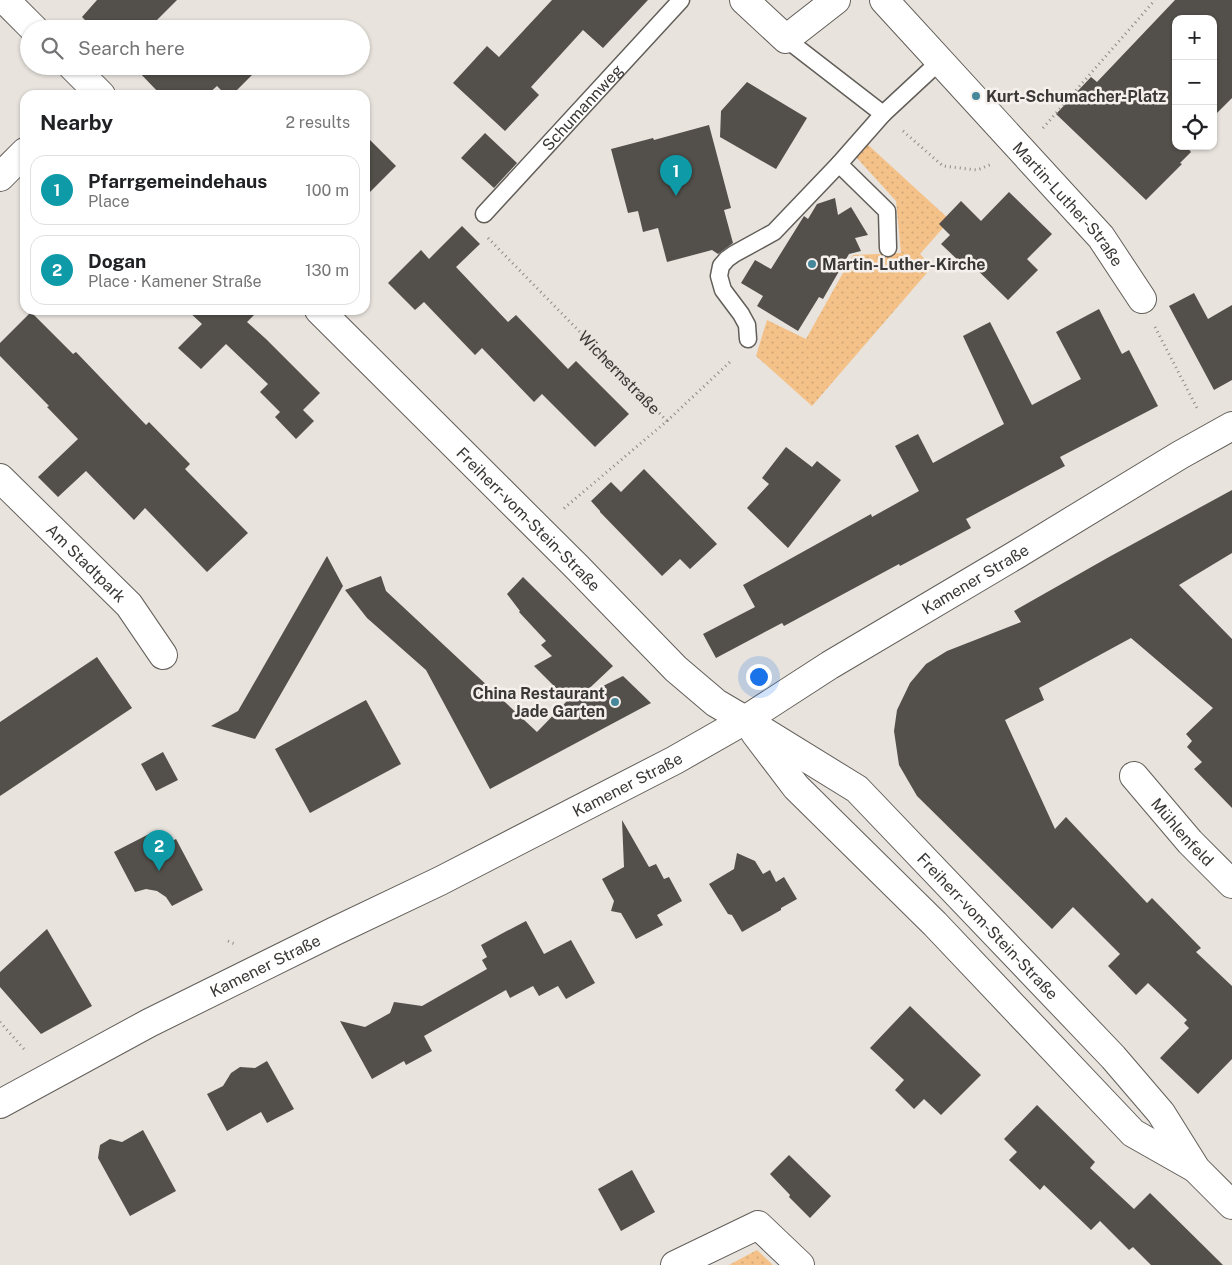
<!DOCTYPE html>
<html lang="en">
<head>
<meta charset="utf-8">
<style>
  :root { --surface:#fff; --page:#f2f2f2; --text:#202124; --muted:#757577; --line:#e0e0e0; --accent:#0f766e }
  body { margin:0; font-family:"Public Sans",sans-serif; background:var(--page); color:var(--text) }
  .controls { position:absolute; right:15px; top:15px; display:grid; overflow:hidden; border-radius:10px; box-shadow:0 1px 4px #0004 }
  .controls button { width:45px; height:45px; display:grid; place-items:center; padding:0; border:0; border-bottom:1px solid var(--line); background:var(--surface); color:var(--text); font:25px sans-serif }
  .you { position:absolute; left:758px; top:676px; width:18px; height:18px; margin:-12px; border:4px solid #fff; border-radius:50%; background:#1a73e8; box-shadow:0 0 0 8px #1a73e833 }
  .badge { display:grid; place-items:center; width:32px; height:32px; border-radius:50%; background:var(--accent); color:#fff; font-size:16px; font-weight:700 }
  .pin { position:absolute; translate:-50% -41px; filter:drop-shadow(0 1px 2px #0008) }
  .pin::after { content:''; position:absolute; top:26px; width:18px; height:15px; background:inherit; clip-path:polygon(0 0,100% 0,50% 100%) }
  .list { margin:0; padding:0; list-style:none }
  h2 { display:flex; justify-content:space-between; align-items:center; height:65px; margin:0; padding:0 20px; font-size:21px }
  h2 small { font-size:16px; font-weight:400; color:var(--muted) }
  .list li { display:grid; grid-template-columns:32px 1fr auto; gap:15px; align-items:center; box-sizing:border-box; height:70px; margin:0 10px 10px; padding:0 10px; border:1px solid var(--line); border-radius:15px }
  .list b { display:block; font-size:19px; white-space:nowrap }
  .list p { margin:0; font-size:16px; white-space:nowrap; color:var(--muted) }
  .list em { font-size:16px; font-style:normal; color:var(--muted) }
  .icon { flex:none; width:28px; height:28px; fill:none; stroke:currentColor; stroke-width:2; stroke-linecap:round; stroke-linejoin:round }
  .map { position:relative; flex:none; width:1232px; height:1265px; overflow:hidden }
  .search { position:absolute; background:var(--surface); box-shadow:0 1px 4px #0004; left:20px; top:20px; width:350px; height:55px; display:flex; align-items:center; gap:12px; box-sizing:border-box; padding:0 18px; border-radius:28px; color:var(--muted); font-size:19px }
  .panel { position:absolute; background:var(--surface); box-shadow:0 1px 4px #0004; left:20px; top:90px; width:350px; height:225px; border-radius:15px }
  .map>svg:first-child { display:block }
  .grass { fill:url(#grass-dots) }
  .building { fill:#534f4a }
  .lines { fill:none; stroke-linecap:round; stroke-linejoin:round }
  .service-casing { stroke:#625e59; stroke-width:19 }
  .minor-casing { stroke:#625e59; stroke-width:30 }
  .tertiary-casing { stroke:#625e59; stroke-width:30 }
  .primary-casing { stroke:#625e59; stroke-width:30 }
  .path { stroke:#8d8985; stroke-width:3; stroke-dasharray:1 4; stroke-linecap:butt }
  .service { stroke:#fff; stroke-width:16 }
  .minor { stroke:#fff; stroke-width:28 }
  .tertiary { stroke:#fff; stroke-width:28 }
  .primary { stroke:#fff; stroke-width:28 }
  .poi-dot { fill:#47879b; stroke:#f5f0eb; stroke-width:2 }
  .labels { text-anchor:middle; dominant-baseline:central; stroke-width:5; stroke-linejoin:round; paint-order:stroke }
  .poi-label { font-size:16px; font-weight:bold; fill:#3a3836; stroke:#f5f0eb; text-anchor:start }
  .street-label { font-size:16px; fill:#3a3836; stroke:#f5f0eb }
</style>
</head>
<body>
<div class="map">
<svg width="1232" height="1265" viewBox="0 0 1232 1265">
  <defs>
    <pattern id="grass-dots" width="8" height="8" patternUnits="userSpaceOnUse" patternTransform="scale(1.25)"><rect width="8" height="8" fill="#f4c289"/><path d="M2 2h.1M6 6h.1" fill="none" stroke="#d2a777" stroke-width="1.8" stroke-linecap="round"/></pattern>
  </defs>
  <rect width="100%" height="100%" fill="#e8e3dd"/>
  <path class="grass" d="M866,143L950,220L920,254L932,267L812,406L756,356L767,320L806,339L853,255L901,253L896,201L856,157Z
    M757,1250L773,1265H729Z"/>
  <path class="building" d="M97,0H177L154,23L160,29H94L82,17Z
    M552,0H648L603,48L583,30L531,87L539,95L505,131L453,83L487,46L499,57Z
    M1175,0H1232V98L1213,117V19H1176V146H1186L1191,152L1180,163L1182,164L1146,200L1056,114L1091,77L1097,82Z
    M131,66H261L232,95H226L217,86L207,95H161L136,69L134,70Z
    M747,82L807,118L776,169L720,137L721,111Z
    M709,125L731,208L724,210L733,243L718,254L712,250L667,262L658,228L643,232L638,211L628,213L611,149L653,138L654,140Z
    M485,133L517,163L494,188L461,158Z
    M365,135L396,166L365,197Z
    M1009,192L1052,234L1027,259L1038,270L1008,300L965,258L961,263L941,244L950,235L939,224L961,201L981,221Z
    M835,198L838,215L851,207L868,235L855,238L861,251L849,254L823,299L819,297L798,331L757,306L763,296L741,283L755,260L771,269L804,216L808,219L817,204Z
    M462,226L480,244L456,267L508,322L516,315L568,369L576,361L629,414L595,447L542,394L534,402L482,348L475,355L424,302L415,310L388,283L421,250L429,259Z
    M1194,293L1208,319L1232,305V380L1214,390L1169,306Z
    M1099,309L1122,354L1129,350L1158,406L1060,457L1065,466L966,519L971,528L900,566L899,564L784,626L782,623L716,658L703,634L755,607L743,585L871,514L872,517L919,491L895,446L918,434L933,463L1004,424L963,336L990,322L1032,405L1081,379L1056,332Z
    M187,310H259L247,322L266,339L320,393L303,410L314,421L296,439L275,417L280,412L260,392L268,384L226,344L201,369L178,348L202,324Z
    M31,312L73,354L76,352L146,425L149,422L190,464L185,469L248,533L207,572L145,508L134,520L86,471L58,497L38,477L78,439L47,407L49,406L0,356V343Z
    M786,447L812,467L817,461L841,480L788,548L747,508L769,484L762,478Z
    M644,469L717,544L690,569L680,559L662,576L600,512V511L591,501L611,482L621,492Z
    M1232,490V553L1179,585L1232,639V808L1194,769L1202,762L1187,747L1192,741L1186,734L1213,708L1131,638L1039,688L1044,700L1005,720L1055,829L1066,817L1147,903L1152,898L1201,948L1196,952L1232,986V1059L1198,1094L1160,1058L1189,1028L1184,1023L1187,1020L1148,983L1136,995L1108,966L1120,954L1073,907L1052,929L917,796L899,765L894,731L897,710L910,683L926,664L947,651L1021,622L1014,611L1109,557Z
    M327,556L343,586L255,739L211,726L238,711Z
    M381,576L386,591L537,732L568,700L534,666L552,656L541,645L546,641L519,612L520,611L507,594L523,577L613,666L579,698L623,676L651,703L490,789L426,670L367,618L345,590Z
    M97,657L132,708L0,796V722Z
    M366,700L401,764L310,813L275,749Z
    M163,752L178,780L156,791L141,764Z
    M622,820L649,867L656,864L664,879L669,877L682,901L657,915L663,925L636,939L621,913L611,911L614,901L602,879L624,867Z
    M151,833L159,848L176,839L203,890L172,906L166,897L157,891L146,889L135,892L114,852Z
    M737,853L755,861L763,874L770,870L776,882L784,877L797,899L781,908V910L742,932L732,915L728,914L709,884L734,869Z
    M526,921L544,954L571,940L595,983L566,999L558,986L539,996L533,986L510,998L506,990L424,1036L432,1051L406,1065L404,1061L372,1079L340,1021L365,1027L390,1013L394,1002L422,1006L487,969L482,960L487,957L481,945L503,933Z
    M47,929L92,1006L41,1034L0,987V972Z
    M910,1006L981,1075L941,1115L924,1099L914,1109L895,1090L904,1080L870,1048Z
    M267,1061L294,1109L267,1123L261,1112L227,1131L207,1094L223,1086L231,1073L240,1067L255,1068Z
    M1037,1105L1095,1162L1090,1168L1134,1209L1150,1193L1223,1265H1151L1133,1247L1129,1250L1100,1221L1091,1230L1044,1185L1040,1190L1009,1160L1017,1152L1004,1139Z
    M143,1130L176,1191L130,1216L98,1158L100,1145L110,1139L122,1142Z
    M789,1155L831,1196L810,1218L789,1197L790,1195L770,1174Z
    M632,1170L655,1212L621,1231L598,1189Z"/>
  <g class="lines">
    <defs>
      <g id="service">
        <path d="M786,39L883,114"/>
        <path d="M839,164L887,211L888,248"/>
        <path id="s2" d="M484,214L681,0"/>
        <path d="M748,339L747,325L741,314L723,290L719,276L721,266L727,259L734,254L774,232L839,164L883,114L940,61"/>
      </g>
      <g id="minor">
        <path d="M5,0L34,29"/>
        <path d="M744,0L786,39L836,0"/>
        <path id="s3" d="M884,0L1101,237L1142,299"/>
        <path d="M72,66L101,95"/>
        <path d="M0,177L25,152"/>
        <path id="s4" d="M319,310L577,567L676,669L716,703L745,720"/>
        <path id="s5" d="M0,478L129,605L163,655"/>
        <path id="s6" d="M1134,776L1190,842L1232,884"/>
        <path d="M675,1265L758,1225L800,1265"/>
      </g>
      <g id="tertiary">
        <path id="s7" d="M745,720L830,665L1014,556L1180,455L1232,426"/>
      </g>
      <g id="primary">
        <path id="s8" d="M745,720L857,789L1113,1057L1161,1113L1196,1169L1232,1205"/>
        <path d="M755,733L796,787L935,924L1133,1133L1193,1167"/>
        <path id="s9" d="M0,1104L149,1023L335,931L440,881L675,760L745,720"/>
      </g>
    </defs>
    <use href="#service" class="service-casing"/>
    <use href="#minor" class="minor-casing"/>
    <use href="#tertiary" class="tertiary-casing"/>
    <use href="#primary" class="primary-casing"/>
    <g class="path">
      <path d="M1043,128L1155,0"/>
      <path d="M903,131L943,166L977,170L992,164"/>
      <path id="s1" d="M488,238L667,421L562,510"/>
      <path d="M1155,327L1198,410"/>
      <path d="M667,421L732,360"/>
      <path d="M228,941L237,945"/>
      <path d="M0,1022L24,1049"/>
    </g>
    <use href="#service" class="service"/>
    <use href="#minor" class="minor"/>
    <use href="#tertiary" class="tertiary"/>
    <use href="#primary" class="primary"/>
  </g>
  <g class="poi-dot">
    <circle cx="976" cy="96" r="5"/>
    <circle cx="812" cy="264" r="5"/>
    <circle cx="615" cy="702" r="5"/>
  </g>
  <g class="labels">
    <g class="poi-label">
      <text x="986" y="96">Kurt-Schumacher-Platz</text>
      <text x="822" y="264">Martin-Luther-Kirche</text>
      <text x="605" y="693" text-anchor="end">China Restaurant<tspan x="605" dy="18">Jade Garten</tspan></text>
    </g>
    <g class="street-label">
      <text stroke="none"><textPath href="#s2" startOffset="145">Schumannweg</textPath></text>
      <text stroke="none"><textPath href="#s3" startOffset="275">Martin-Luther-Straße</textPath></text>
      <text stroke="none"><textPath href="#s1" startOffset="188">Wichernstraße</textPath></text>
      <text stroke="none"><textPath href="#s4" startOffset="296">Freiherr-vom-Stein-Straße</textPath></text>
      <text stroke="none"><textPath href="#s5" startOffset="121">Am Stadtpark</textPath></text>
      <text stroke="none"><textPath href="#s7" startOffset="270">Kamener Straße</textPath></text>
      <text stroke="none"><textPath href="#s9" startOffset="704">Kamener Straße</textPath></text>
      <text stroke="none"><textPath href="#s6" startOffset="74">Mühlenfeld</textPath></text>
      <text stroke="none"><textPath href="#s8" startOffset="321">Freiherr-vom-Stein-Straße</textPath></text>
      <text stroke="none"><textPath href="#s9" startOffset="299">Kamener Straße</textPath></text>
    </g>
  </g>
</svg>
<div class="controls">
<button>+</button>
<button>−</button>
<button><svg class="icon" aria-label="locate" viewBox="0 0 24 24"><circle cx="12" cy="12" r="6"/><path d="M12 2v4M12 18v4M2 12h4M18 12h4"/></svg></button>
</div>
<div class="you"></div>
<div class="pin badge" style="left:676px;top:196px;background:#0f9aa8">1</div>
<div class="pin badge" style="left:159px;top:871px;background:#0f9aa8">2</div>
<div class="search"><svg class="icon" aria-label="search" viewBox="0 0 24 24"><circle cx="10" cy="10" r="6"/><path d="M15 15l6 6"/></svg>Search here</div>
<section class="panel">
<h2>Nearby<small>2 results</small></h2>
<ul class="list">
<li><span class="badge" style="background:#0f9aa8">1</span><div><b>Pfarrgemeindehaus</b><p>Place</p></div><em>100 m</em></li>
<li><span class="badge" style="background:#0f9aa8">2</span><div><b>Dogan</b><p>Place · Kamener Straße</p></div><em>130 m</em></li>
</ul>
</section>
</div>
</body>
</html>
